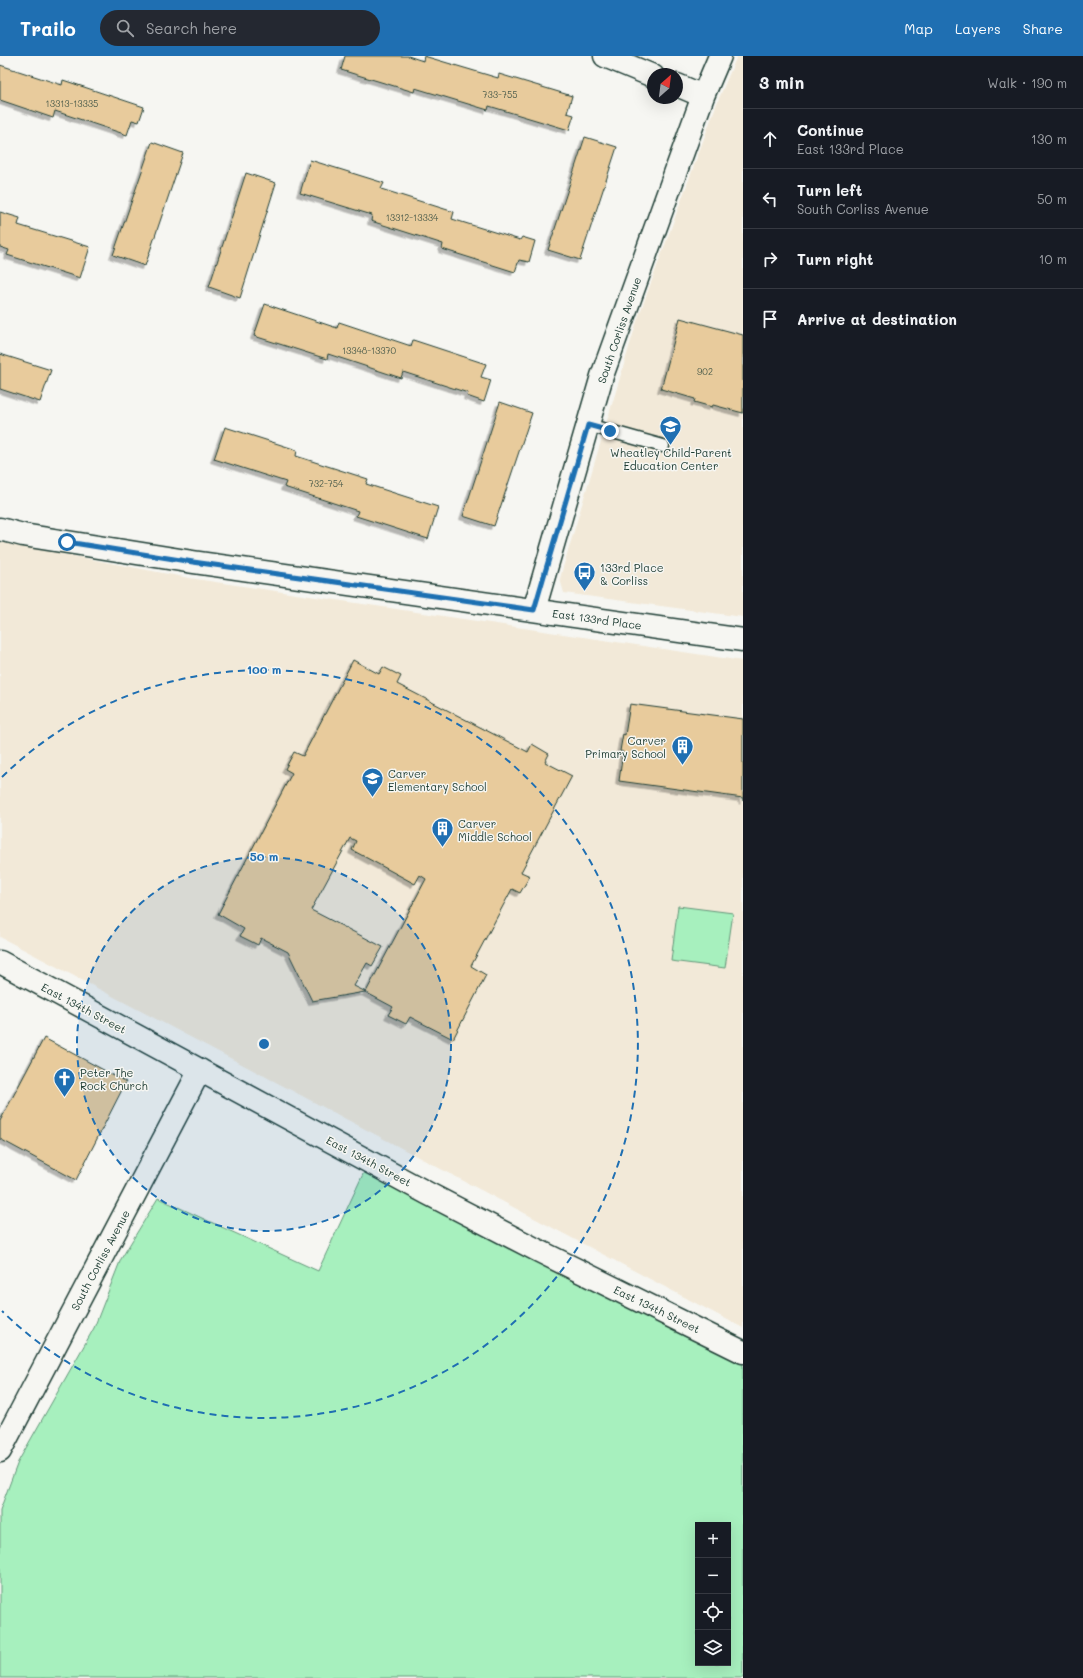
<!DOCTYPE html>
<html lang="en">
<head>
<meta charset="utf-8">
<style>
  :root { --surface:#171b24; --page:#242831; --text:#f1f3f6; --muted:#9ea1a6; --line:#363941; --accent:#1f6fb2 }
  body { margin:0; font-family:Mali,sans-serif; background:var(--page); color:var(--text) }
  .controls { position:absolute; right:12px; bottom:12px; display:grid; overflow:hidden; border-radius:0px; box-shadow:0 4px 16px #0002 }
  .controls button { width:36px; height:36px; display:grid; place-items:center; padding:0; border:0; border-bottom:1px solid var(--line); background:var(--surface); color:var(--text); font:20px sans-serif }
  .compass { position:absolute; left:647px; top:12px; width:36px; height:36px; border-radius:50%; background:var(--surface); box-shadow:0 4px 16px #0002; rotate:28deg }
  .stop { position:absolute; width:12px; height:12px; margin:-9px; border:3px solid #1f6fb2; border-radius:50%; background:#fff }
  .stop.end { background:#1f6fb2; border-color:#fff; box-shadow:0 1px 4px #0008 }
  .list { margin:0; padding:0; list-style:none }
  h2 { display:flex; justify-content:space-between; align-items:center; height:52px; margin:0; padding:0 16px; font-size:17px }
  h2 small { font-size:13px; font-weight:400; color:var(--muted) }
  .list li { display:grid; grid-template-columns:26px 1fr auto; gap:12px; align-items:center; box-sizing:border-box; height:60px; padding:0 16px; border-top:1px solid var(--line) }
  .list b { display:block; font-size:15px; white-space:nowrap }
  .list p { margin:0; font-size:13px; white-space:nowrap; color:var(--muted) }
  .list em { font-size:13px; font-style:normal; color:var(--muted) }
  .icon { flex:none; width:22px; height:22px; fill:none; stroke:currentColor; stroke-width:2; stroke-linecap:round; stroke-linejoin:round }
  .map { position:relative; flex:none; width:743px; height:1622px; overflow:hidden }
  header { display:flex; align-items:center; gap:24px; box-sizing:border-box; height:56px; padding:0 20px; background:var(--accent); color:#fff }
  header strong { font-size:19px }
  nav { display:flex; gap:22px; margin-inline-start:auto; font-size:14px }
  .search { width:280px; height:36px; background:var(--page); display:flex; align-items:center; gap:10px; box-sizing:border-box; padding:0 14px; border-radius:22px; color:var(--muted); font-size:15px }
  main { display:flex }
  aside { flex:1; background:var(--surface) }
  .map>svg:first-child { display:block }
  .built { fill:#f2e9d8 }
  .green { fill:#a7f0be; stroke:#639679; fill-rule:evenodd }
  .building { fill:#e8cb9c; stroke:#1f3d34; fill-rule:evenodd; filter:url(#shadow) }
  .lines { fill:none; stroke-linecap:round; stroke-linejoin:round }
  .lane-casing { stroke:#1f3d34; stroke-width:15 }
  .street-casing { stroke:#1f3d34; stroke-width:25 }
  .lane { stroke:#f6f6f2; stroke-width:12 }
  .street { stroke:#f6f6f2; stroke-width:22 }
  .route { stroke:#1f6fb2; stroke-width:5 }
  .ring { fill:none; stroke:#1f6fb2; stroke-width:2; stroke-dasharray:7 5 }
  .labels { text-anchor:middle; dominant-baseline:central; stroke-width:3; stroke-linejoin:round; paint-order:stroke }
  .number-label { font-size:9px; fill:#51604e }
  .street-label { font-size:11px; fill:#1f3d34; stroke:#f6f6f2 }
  .poi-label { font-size:11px; fill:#1f3d34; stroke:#f6f6f2; text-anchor:start }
  .centre { fill:#1f6fb2; stroke:#f6f6f2; stroke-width:2 }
  .ring-label { font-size:12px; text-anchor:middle; font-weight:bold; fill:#1f6fb2; stroke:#f6f6f2; stroke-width:3; stroke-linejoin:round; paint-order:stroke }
</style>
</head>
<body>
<header>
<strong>Trailo</strong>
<div class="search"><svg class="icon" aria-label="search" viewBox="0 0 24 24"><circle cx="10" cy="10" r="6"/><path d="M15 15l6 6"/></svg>Search here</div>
<nav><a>Map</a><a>Layers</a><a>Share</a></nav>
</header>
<main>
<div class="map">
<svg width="743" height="1622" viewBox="0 0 743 1622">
  <defs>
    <filter id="shadow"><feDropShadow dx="-3.5" dy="3.5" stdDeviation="0" flood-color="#0004"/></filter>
  </defs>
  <rect width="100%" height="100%" fill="#f6f6f2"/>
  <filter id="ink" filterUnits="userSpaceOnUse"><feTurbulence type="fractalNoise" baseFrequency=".025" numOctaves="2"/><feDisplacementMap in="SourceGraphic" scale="8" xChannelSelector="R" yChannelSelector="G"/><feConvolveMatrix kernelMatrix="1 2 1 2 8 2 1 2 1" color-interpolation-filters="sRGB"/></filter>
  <g filter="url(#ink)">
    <path class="built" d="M737,0H743V561L564,537L560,523L562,515L637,265L717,47Z
      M0,486L189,522L743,605V1272L0,881Z"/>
    <path class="green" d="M678,850L733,857L725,912L671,905Z
      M364,1116L743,1308V1622H0V1454L18,1406L94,1272L121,1203L158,1142L318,1215ZM698,1469H728V1607H698Z"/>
    <path class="building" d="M345,0H408L423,5L424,0L498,22L499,18L572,40L567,57L574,59L569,74L489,50L488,54L415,32L414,36L341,14Z
      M0,9L62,29L63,24L144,51L139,66L132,64L127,79L55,55L53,62L0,44Z
      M585,81L617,91L580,204L548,194Z
      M152,86L183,97L145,210L113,199Z
      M310,104L384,127L381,133L454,156L452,163L520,184L522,181L535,185L529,206L519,204L515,216L442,193L443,188L371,165L372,159L300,137Z
      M246,117L276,127L240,242L209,231Z
      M0,156L20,162L18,169L90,191L80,222L7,199L9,194L0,191Z
      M265,248L337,272L339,266L411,290L413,284L486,308L481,321L491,324L484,346L467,340L468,337L403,316L401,322L328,298L327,303L254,280Z
      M680,262L743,279V357L713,349L712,351L694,346L695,343L661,333Z
      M0,298L51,314L40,346L0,333Z
      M500,346L532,357L494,470L463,460Z
      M225,371L297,394L296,400L368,423L366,428L438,451L428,483L356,460L358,455L284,431L286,426L214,403Z
      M353,604L379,618L383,611L401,620L397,628L528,696L532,688L549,698L545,706L572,720L521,816L530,820L520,837L512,833L471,910L486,919L453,983L410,961L406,968L388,959L393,951L365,936L312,945L288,896L261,882L258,889L240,880L244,873L218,858L292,717L285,713L294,696L303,700ZM350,782L356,785L352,794L415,828L420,819L426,823L366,936L354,930L367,907L372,910L383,891L311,854Z
      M630,648L743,663V745V742L619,725L623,696L620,695L623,678L625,679Z
      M44,982L126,1026L76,1124L0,1083V1065Z"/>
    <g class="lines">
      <defs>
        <path id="lane" d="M588,369L663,390"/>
        <path id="street" d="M605,0L653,20
          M677,29L703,40
          M0,473L23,479L193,506L743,584
          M534,554L602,320L703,40L720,0
          M0,906L427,1137L539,1195L743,1296
          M0,1395L200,1014"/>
      </defs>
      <use href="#lane" class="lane-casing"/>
      <use href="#street" class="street-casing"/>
      <use href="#lane" class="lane"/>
      <use href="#street" class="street"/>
    </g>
  </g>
  <g class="lines" filter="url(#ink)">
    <path class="route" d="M67,486L193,506L534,554L588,369L610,375"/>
  </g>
  <circle cx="264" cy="988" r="187" fill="#1f6fb2" fill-opacity=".12"/>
  <g class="ring">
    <circle cx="264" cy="988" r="187"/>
    <path d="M2 721A374 374 0 1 1 2 1255"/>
  </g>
  <defs>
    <symbol id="school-pin" viewBox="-11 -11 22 30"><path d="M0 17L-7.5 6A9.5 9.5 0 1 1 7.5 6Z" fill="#1f6fb2" stroke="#f6f6f2"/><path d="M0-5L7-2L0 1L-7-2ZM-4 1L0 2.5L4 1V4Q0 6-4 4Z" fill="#fff"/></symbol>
    <symbol id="bus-pin" viewBox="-11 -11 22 30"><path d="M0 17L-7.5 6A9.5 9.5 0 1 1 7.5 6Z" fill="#1f6fb2" stroke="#f6f6f2"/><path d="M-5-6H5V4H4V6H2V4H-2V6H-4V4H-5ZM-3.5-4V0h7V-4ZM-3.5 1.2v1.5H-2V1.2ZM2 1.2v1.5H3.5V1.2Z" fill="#fff"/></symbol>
    <symbol id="building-pin" viewBox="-11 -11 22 30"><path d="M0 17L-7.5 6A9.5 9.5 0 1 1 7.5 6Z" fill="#1f6fb2" stroke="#f6f6f2"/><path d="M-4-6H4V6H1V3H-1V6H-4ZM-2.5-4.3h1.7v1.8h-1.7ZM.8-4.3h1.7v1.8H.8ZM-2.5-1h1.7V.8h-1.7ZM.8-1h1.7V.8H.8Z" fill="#fff"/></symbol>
    <symbol id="church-pin" viewBox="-11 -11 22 30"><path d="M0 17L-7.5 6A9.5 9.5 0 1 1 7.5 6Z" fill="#1f6fb2" stroke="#f6f6f2"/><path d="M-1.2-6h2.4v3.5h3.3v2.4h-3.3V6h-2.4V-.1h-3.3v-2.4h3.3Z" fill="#fff"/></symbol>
  </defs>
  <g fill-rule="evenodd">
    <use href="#school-pin" x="658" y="358" width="25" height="34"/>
    <use href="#bus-pin" x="572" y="504" width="25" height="34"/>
    <use href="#building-pin" x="670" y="678" width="25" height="34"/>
    <use href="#school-pin" x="360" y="710" width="25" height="34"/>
    <use href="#building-pin" x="430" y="760" width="25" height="34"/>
    <use href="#church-pin" x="52" y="1010" width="25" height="34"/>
  </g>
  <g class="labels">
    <g class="number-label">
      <text x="500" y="38">733-755</text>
      <text x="72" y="47">13313-13335</text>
      <text x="412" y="161">13312-13334</text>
      <text x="369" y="294">13348-13370</text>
      <text x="705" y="315">902</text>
      <text x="326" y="427">732-754</text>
    </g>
    <g class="street-label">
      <text transform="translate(619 274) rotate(-71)">South Corliss Avenue</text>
      <text transform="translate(597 563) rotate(8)">East 133rd Place</text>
      <text transform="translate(84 952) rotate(28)">East 134th Street</text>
      <text transform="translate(369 1105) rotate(28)">East 134th Street</text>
      <text transform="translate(100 1204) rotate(-62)">South Corliss Avenue</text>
      <text transform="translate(657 1253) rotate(26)">East 134th Street</text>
    </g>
    <g class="poi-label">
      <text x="671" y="396" text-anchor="middle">Wheatley Child-Parent<tspan x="671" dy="13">Education Center</tspan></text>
      <text x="600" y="511">133rd Place<tspan x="600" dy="13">&amp; Corliss</tspan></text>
      <text x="666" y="684" text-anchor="end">Carver<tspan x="666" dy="13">Primary School</tspan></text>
      <text x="388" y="717">Carver<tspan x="388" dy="13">Elementary School</tspan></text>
      <text x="458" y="767">Carver<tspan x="458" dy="13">Middle School</tspan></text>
      <text x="80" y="1016">Peter The<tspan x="80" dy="13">Rock Church</tspan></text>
    </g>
  </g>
  <circle cx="264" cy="988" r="6" class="centre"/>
  <g class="ring-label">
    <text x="264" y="618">100 m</text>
    <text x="264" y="805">50 m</text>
  </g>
</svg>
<div class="controls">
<button>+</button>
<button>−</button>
<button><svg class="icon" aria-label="locate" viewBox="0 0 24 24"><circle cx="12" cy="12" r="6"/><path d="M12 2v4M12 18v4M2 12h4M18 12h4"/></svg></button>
<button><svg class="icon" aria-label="layers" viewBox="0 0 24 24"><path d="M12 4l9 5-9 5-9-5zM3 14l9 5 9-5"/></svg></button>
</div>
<svg class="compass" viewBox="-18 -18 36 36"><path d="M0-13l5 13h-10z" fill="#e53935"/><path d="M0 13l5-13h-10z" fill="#9ea1a6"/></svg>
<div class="stop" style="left:67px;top:486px"></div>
<div class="stop end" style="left:610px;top:375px"></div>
</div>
<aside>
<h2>3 min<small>Walk · 190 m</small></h2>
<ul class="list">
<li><svg class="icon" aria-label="ahead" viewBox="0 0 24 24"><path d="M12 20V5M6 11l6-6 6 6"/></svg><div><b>Continue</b><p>East 133rd Place</p></div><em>130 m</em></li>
<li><svg class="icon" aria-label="left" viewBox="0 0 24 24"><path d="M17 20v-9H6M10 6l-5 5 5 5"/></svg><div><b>Turn left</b><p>South Corliss Avenue</p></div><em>50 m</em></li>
<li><svg class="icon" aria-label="right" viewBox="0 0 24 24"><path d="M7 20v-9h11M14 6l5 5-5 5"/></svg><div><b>Turn right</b></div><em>10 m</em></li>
<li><svg class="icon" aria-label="arrive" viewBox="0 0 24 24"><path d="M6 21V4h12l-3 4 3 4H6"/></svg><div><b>Arrive at destination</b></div></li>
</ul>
</aside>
</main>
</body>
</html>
